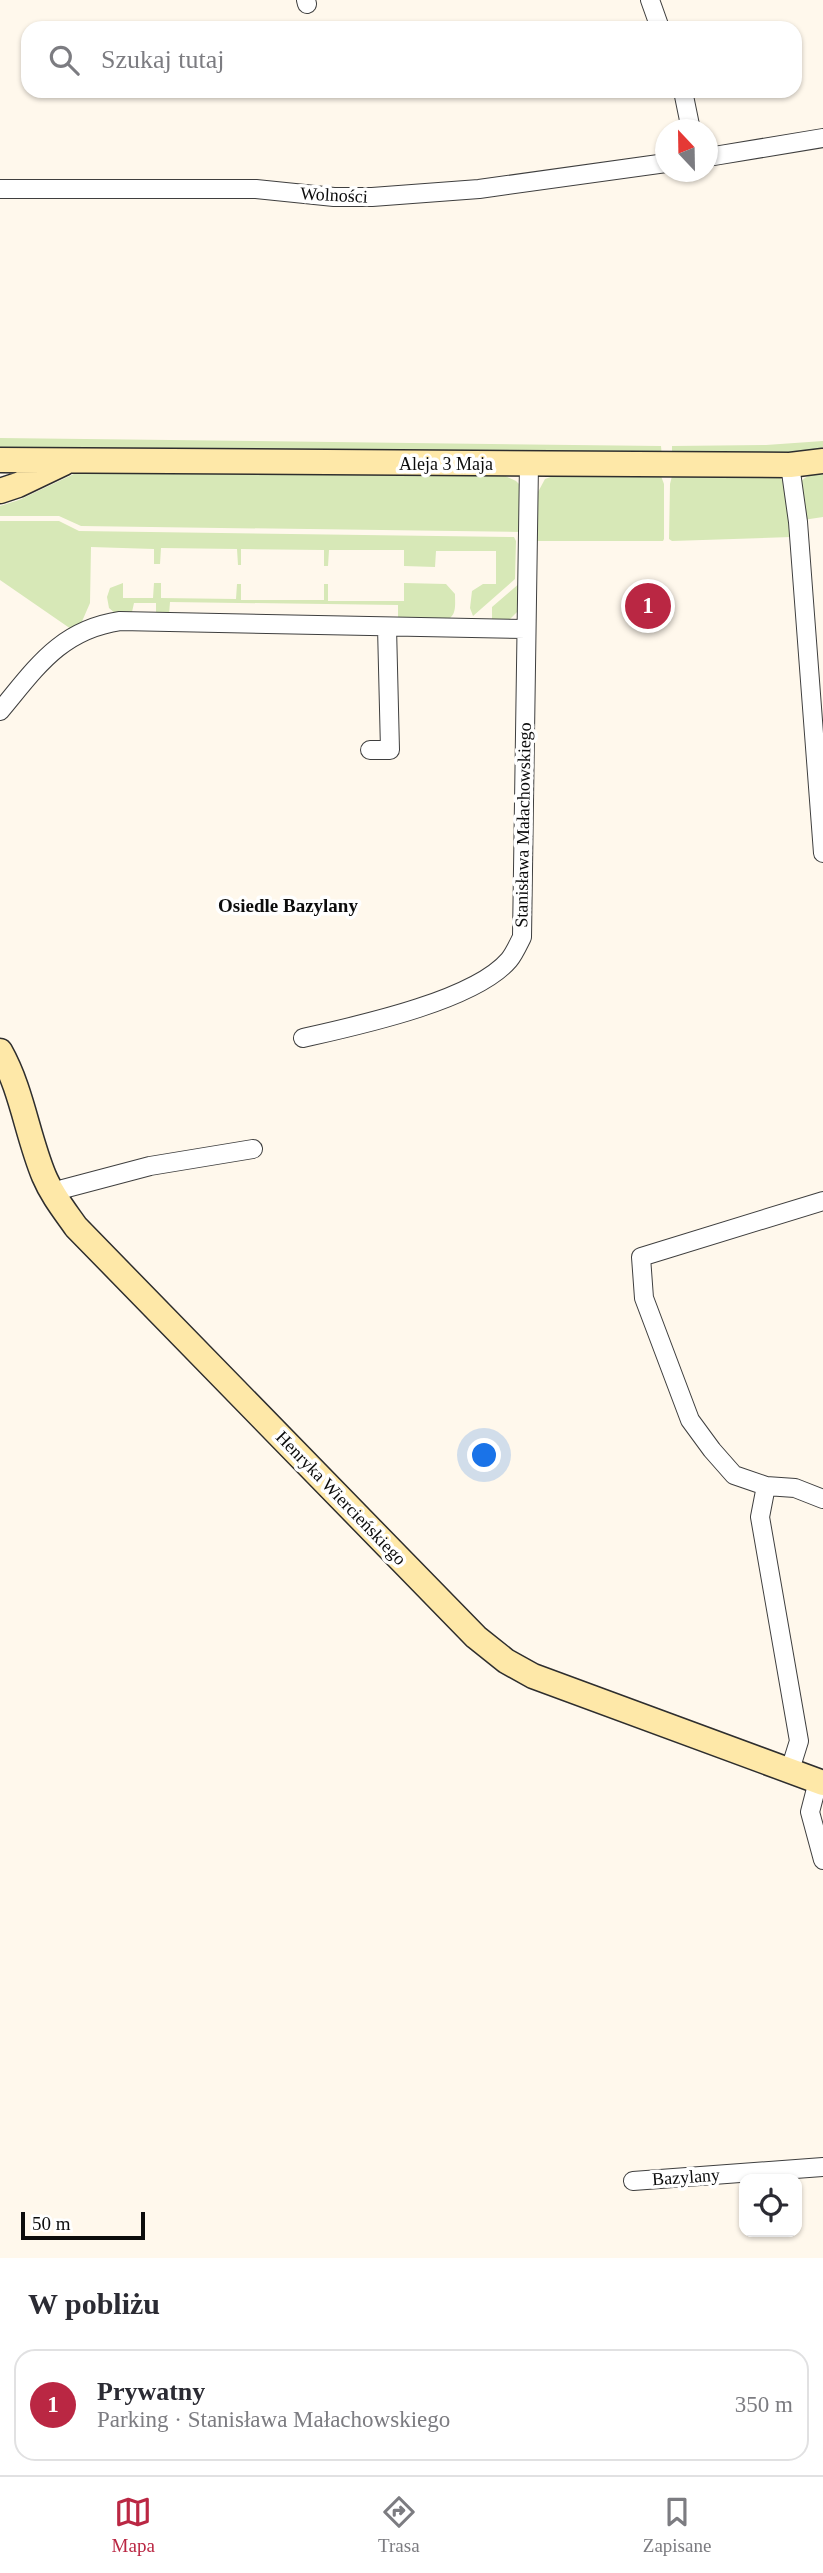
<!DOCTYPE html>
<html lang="pl">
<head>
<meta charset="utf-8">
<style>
  :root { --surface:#fff; --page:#f7f7f7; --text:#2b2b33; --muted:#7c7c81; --line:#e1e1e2; --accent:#ba2743 }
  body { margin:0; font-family:"Times New Roman",serif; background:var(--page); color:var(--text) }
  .controls { position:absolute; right:21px; bottom:21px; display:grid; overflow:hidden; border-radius:14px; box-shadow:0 2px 5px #0004 }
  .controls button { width:63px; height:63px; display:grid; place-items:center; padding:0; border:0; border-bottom:2px solid var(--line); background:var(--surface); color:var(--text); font:35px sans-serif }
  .compass { position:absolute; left:655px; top:119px; width:63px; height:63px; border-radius:50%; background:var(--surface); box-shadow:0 2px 5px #0004; rotate:338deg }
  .scale { position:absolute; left:21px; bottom:18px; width:124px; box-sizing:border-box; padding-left:7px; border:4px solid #0c0c0c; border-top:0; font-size:19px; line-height:24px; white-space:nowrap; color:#0c0c0c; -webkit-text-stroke:5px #fff; paint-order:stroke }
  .you { position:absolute; left:485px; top:1456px; width:24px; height:24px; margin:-18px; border:5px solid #fff; border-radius:50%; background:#1a73e8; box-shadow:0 0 0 10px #1a73e833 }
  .badge { display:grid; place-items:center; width:46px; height:46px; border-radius:50%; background:var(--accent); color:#fff; font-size:23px; font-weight:700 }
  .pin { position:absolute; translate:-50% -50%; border:4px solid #fff; box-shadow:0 2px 7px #0006 }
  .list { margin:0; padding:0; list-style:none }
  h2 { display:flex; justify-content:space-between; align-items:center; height:91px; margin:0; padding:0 28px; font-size:30px }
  h2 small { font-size:23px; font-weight:400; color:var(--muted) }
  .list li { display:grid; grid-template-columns:46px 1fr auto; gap:21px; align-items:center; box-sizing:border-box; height:112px; margin:0 14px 14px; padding:0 14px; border:2px solid var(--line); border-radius:21px }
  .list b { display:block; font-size:26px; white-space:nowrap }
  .list p { margin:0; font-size:23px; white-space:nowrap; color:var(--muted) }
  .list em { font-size:23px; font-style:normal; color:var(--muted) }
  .icon { flex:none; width:38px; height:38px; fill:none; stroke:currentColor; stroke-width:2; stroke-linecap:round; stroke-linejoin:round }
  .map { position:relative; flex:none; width:823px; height:2258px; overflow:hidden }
  .search { position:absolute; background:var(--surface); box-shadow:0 2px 5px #0004; left:21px; right:21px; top:21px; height:77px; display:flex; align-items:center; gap:18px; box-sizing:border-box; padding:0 24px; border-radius:21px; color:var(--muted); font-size:26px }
  .sheet { height:217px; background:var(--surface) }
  nav { display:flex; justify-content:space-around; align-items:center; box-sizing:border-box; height:98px; border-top:2px solid var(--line); background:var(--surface); font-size:19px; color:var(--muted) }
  nav a { display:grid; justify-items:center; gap:4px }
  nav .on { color:var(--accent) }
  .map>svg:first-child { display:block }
  .green { fill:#d7e8b7 }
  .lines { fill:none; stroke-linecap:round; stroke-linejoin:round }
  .street-casing { stroke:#3f3f3f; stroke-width:20 }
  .secondary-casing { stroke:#2e2e2e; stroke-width:27 }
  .street { stroke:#fff; stroke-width:18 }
  .secondary { stroke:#fee8a8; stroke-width:24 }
  .labels { text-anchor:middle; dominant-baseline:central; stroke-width:7; stroke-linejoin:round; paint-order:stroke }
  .street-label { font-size:18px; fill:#0c0c0c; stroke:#fff }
  .neighbourhood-label { font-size:19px; font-weight:bold; fill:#0c0c0c; stroke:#fff }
</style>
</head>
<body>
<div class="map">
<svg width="823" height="2258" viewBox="0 0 823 2258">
  <rect width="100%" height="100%" fill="#fff8ec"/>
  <path class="green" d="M0,438L661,446L662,457L0,452Z
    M823,441V453L672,457V446L766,445Z
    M85,472L503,475L516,481L520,485L522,532L81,526L59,516H0V506L19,500L76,473Z
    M823,472V517L803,520C799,492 789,478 823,472Z
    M556,475L661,476L664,484V539L663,541H537L538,492L545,479Z
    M672,476H779L785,484L791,537L672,541L669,539L670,484Z
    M0,521H59L79,531L514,537L516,541L515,579L473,616L470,608L472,591L483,584H496V551H436L435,567L404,566V550H329L328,566H324V550L241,549V565H238L237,549L161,548L160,564H154V549L91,547L90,603L80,626L71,629L0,580Z
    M521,582L519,610L510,619L492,620V607Z
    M123,583V598H153L154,583H161V598L236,599L237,584H241V600H324V584H328V601H404V583L446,584L455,594C455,605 457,616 446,620L398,619V605L170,602L169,615L156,614V603H134L132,612L116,614L109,608L107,597L110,588Z"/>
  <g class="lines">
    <defs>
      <path id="street" d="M306,0L307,4
        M650,0L660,28
        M683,91L691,130
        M708,157L823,138
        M0,189H256L334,197H372L479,189L666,163
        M790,465L798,522L823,853
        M0,711C36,668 60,630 120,621L526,629
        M370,750H390L387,627
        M303,1038C356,1026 474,1001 509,960C514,954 518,945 522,937L529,464
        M54,1196L63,1189L150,1166L253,1149
        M823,1201L641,1257L644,1298L690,1420L712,1450L734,1475L766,1486L795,1488L823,1499
        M766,1486L760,1517L799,1741L790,1770
        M818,1781L810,1812L823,1860
        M633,2181L823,2167"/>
      <path id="secondary" d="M0,460L790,465L823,461
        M0,491L18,485L64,463
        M0,1051C22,1090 27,1135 44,1176C52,1195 64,1210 76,1227L476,1637L506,1661L533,1676L823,1783"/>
    </defs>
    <use href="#street" class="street-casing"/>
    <use href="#secondary" class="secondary-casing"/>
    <use href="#street" class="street"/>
    <use href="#secondary" class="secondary"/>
  </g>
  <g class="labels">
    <g class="street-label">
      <text transform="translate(334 195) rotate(3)">Wolności</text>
      <text x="446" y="464">Aleja 3 Maja</text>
      <text transform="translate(523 825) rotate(-89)">Stanisława Małachowskiego</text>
      <text transform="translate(341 1498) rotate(46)">Henryka Wiercieńskiego</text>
      <text transform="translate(686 2177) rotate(-4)">Bazylany</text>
    </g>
    <g class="neighbourhood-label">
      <text x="288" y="905">Osiedle Bazylany</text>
    </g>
  </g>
</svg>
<div class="controls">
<button><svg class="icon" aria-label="locate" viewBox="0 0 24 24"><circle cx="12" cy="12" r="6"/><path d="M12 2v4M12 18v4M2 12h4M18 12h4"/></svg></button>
</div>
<svg class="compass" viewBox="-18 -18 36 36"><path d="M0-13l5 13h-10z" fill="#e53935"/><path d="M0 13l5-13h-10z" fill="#7c7c81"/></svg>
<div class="scale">50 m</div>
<div class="you"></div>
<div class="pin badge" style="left:648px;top:606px">1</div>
<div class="search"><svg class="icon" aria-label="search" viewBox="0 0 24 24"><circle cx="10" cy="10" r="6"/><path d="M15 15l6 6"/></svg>Szukaj tutaj</div>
</div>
<section class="sheet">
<h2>W pobliżu<small></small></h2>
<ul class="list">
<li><span class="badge">1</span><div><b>Prywatny</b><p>Parking · Stanisława Małachowskiego</p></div><em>350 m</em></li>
</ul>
</section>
<nav>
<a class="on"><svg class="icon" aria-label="map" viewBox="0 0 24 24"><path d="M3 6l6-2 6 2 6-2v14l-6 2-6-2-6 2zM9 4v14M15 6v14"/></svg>Mapa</a>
<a><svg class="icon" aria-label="directions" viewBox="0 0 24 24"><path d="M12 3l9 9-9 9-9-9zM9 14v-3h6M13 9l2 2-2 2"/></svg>Trasa</a>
<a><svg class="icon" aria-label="saved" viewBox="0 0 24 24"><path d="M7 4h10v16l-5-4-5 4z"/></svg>Zapisane</a>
</nav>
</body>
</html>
